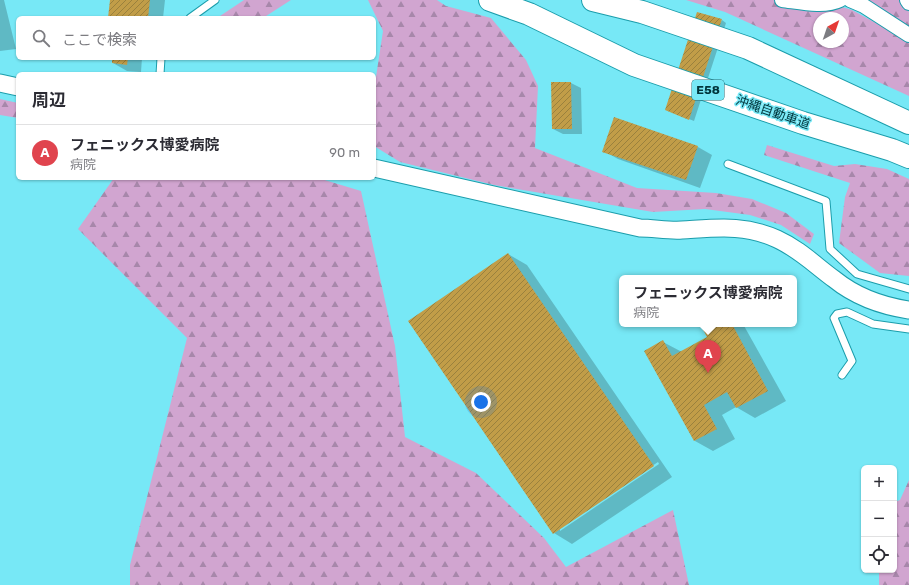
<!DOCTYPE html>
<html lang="ja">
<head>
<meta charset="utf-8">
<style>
  :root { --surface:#fff; --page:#f7f7f7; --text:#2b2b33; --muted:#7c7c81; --line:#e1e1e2; --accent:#ea580c }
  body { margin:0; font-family:Rubik,"Noto Sans JP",sans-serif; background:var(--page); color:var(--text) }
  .controls { position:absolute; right:12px; bottom:12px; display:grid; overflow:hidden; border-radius:6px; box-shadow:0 1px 3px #0004 }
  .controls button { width:36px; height:36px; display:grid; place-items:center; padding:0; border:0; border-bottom:1px solid var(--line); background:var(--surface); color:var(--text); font:20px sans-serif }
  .compass { position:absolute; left:813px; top:12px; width:36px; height:36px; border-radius:50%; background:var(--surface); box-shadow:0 1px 3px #0004; rotate:40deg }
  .you { position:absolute; left:481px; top:402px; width:14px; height:14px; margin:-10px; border:3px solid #fff; border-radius:50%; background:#1a73e8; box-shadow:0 0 0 6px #1a73e833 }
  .badge { display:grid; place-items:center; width:26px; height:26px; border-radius:50%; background:var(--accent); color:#fff; font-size:13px; font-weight:700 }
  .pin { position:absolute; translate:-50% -33px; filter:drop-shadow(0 1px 2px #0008) }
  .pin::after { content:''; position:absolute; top:21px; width:14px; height:12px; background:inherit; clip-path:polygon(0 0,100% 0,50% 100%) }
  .popup { position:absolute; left:619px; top:275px; width:178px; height:52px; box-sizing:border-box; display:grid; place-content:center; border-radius:6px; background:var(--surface); filter:drop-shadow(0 1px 3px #0005); font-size:13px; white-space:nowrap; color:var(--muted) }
  .popup b { font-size:15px; color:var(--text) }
  .popup::after { content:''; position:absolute; left:50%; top:100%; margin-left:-8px; border:8px solid transparent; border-top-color:var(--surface) }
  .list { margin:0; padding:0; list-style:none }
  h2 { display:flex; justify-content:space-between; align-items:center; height:52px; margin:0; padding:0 16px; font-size:17px }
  h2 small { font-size:13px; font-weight:400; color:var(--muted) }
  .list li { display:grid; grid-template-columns:26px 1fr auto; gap:12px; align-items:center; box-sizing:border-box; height:56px; padding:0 16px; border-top:1px solid var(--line) }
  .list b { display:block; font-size:15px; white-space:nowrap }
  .list p { margin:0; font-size:13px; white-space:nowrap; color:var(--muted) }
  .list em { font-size:13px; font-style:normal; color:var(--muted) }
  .icon { flex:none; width:22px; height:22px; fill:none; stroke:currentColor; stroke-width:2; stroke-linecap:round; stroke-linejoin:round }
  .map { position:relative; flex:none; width:909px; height:585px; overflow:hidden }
  .search { position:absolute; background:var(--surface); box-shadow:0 1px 3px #0004; left:16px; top:16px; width:360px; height:44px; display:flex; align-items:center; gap:10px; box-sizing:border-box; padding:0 14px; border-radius:6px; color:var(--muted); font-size:15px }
  .panel { position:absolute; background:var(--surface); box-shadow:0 1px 3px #0004; left:16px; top:72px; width:360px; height:108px; border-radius:6px }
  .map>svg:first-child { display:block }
  .forest { fill:url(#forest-firs); fill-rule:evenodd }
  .shadow { fill:#0003; fill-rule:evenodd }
  .building { fill:url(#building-hatch) }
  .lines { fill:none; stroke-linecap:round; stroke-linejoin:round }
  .service-casing { stroke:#1b9dab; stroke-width:9 }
  .minor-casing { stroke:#1b9dab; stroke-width:16 }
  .tertiary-casing { stroke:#1b9dab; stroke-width:19 }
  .motorway-casing { stroke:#1b9dab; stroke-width:24 }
  .service { stroke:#fff; stroke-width:7 }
  .minor { stroke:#fff; stroke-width:14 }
  .tertiary { stroke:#fff; stroke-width:17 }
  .motorway { stroke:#fff; stroke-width:22 }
  .labels { text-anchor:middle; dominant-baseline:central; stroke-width:3; stroke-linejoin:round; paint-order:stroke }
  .shield { fill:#77e8f6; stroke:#246b73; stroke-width:1 }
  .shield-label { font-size:12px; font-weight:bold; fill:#00353b }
  .street-label { font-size:13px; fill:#00353b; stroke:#77e8f6 }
</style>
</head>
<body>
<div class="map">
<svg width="909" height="585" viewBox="0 0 909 585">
  <defs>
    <pattern id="forest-firs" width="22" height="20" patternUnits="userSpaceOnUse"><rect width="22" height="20" fill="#d1a5d0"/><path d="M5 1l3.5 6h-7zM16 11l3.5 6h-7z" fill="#a787aa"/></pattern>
    <pattern id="building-hatch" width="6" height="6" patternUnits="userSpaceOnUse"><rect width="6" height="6" fill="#c19d48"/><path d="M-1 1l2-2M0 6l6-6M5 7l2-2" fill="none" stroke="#9a813d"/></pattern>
  </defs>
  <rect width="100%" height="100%" fill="#77e8f6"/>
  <path class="forest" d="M244,0H291L263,18H217Z
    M368,0H437L446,6L491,18L526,60L538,86L535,148L637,188L716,193L752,199L786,213L814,234L810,244L781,225L750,215L705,209L653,212L494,185L400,162L374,146V90L383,31Z
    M686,0H819L852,10L909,41V96L725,12ZM819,18H843V42H819Z
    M865,0H902L909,12V27Z
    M0,99L18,103V118L0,115Z
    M767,145L834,166L855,164L887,169L909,179V276L880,273L839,243L845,197L850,183L764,155Z
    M114,178H230L240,180L241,178H318L361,191L395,346L405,437L476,473L544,538L566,567L673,510L689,585H130V565L187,338L78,229Z
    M909,480V585H879V570H894V502L900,500Z"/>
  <path class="shadow" d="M0,0H4L16,49L0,51Z
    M111,0H165L163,18H109Z
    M722,20L726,23L694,121L671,112Z
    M113,58H142L141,72L127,71L113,63Z
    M552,83H571L581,88L582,134H563L553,129Z
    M698,147L712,155L700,188L618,159L604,151Z
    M508,254L527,265L672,477L572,544L554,533L409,321ZM658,462L659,464L560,531V528Z
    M701,324H743L786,401L755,418L736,407L722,415L735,439L713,451L695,441L645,351L663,342L682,352L708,338Z"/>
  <path class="building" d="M110,0H150L148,18H108Z
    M697,12L722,19L689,120L665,110Z
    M112,58H128L127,65L112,63Z
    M551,82H571L572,129H552Z
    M614,117L698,146L686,180L602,152Z
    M508,253L654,466L553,534L408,321Z
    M700,324H732L768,391L736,408L727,392L704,405L717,429L694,441L644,351L663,340L672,356L707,337Z"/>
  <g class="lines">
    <defs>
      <path id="service" d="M190,18L215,0
        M160,74L161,58
        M728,164L826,201L830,249L857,274L909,289
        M842,375L852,361L834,318L837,314L847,312L873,324L909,329"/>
      <path id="minor" d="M782,0C799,2 824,8 840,0
        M850,0L864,6L909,35
        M907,0L909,3"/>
      <path id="tertiary" d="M0,83L18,87
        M374,168L640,228C654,228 668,231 682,230C717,228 744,224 777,239C799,249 815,265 834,279C855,296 882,306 909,310"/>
      <path id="motorway" d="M490,0L529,14L634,65L803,123L892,150L909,157
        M593,0L642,12L748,48L909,123"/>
    </defs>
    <use href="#service" class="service-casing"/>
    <use href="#minor" class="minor-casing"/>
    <use href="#tertiary" class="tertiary-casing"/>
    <use href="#motorway" class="motorway-casing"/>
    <use href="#service" class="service"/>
    <use href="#minor" class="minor"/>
    <use href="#tertiary" class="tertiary"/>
    <use href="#motorway" class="motorway"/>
  </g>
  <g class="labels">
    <rect class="shield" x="692" y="80" width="32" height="20" rx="3"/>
    <g class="shield-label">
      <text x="708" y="90">E58</text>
    </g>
    <g class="street-label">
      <text transform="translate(773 112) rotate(19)">沖縄自動車道</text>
    </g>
  </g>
</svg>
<div class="controls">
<button>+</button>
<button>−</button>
<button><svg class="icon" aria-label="locate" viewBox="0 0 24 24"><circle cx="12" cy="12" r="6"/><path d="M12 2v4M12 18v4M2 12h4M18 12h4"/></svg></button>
</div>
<svg class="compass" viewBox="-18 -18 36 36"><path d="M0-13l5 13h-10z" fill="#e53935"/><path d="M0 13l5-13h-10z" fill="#7c7c81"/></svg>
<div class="you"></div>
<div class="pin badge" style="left:708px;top:373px;background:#e0444e">A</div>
<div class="popup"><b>フェニックス博愛病院</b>病院</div>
<div class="search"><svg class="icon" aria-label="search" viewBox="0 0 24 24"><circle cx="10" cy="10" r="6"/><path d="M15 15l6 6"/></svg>ここで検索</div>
<section class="panel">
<h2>周辺<small></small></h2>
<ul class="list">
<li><span class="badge" style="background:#e0444e">A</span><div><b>フェニックス博愛病院</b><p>病院</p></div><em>90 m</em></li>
</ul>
</section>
</div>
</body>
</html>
